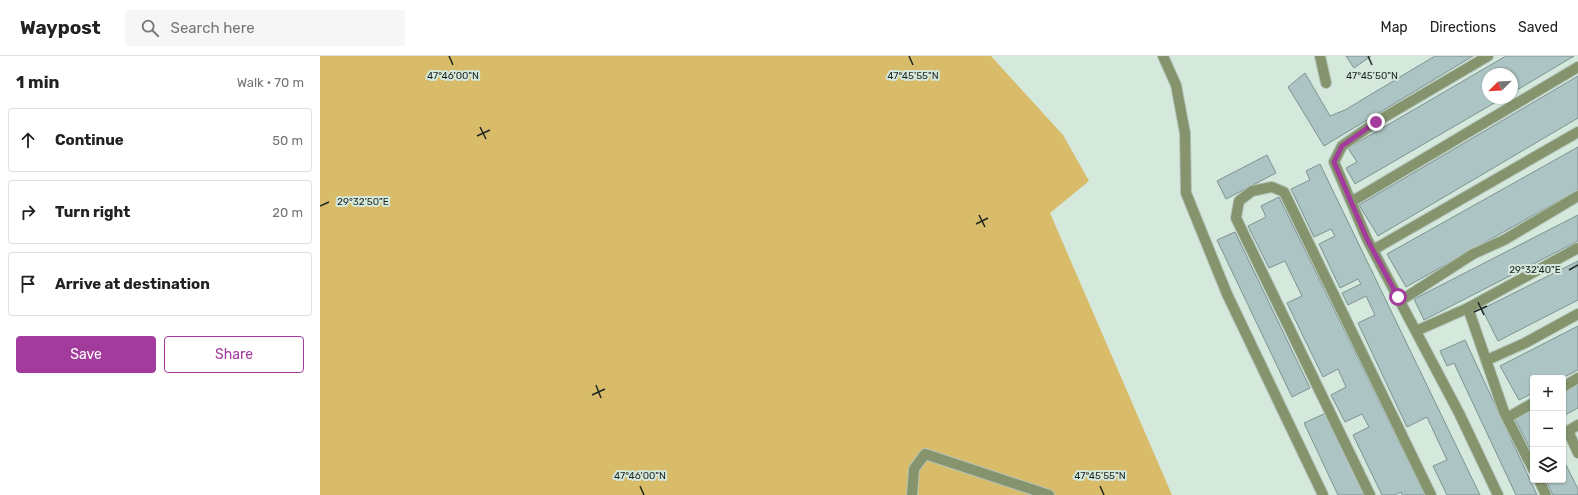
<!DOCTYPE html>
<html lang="en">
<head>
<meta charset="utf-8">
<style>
  :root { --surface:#fff; --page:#f6f6f6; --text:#222; --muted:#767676; --line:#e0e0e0; --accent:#a33b9d }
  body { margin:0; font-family:Rubik,sans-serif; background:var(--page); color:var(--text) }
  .controls { position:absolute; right:12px; bottom:12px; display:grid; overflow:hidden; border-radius:4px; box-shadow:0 1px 3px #0004 }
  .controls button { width:36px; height:36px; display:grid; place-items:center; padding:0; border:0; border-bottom:1px solid var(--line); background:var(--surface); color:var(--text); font:20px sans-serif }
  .compass { position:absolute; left:1162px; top:12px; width:36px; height:36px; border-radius:50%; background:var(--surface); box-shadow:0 1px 3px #0004; rotate:246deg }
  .stop { position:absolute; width:12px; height:12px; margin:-9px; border:3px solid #a33b9d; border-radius:50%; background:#fff }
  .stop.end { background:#a33b9d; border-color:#fff; box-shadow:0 1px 4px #0008 }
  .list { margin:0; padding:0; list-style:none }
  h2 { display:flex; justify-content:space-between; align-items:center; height:52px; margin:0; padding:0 16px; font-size:17px }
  h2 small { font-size:13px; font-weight:400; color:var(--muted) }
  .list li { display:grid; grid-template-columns:26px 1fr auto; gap:12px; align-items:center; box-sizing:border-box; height:64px; margin:0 8px 8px; padding:0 8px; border:1px solid var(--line); border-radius:4px }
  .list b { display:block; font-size:15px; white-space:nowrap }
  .list em { font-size:13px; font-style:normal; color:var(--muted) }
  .actions { display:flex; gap:8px; padding:12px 16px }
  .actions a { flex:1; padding:9px 0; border:1px solid var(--accent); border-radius:4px; text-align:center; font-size:14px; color:var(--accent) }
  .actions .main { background:var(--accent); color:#fff }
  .icon { flex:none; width:22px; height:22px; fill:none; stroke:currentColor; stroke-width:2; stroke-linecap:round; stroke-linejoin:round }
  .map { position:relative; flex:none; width:1258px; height:439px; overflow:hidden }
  header { display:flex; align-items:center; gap:24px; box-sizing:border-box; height:56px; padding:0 20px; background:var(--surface); border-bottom:1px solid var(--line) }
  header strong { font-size:19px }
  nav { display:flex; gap:22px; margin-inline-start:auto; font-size:14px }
  .search { width:280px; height:36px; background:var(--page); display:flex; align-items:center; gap:10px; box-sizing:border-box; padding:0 14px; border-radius:4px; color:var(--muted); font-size:15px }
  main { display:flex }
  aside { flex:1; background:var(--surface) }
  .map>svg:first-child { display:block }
  .green { fill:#d9bc6a }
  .building { fill:#acc4c3; stroke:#7c9392 }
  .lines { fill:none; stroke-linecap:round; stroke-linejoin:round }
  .minor-casing { stroke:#b4c5bb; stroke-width:12 }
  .minor { stroke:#85946d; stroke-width:10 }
  .route { stroke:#a33b9d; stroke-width:5 }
  .ticks { fill:none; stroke:#1f2622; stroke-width:1.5 }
  .ticks-label { font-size:10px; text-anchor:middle; fill:#1f2622; stroke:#d5e8dc; stroke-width:4; stroke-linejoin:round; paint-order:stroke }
</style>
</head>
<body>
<header>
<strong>Waypost</strong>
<div class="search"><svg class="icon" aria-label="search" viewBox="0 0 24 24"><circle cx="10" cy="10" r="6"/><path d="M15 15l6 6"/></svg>Search here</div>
<nav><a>Map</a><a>Directions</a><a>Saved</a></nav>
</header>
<main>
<aside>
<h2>1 min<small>Walk · 70 m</small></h2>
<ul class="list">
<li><svg class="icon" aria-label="ahead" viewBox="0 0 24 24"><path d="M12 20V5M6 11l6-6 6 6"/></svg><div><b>Continue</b></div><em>50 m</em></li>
<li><svg class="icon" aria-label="right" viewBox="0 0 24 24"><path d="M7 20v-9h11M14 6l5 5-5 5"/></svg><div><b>Turn right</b></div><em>20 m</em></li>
<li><svg class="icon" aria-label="arrive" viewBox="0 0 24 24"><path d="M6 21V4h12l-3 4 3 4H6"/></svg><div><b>Arrive at destination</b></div></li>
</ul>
<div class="actions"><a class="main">Save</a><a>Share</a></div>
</aside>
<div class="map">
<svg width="1258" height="439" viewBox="0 0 1258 439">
  <rect width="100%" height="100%" fill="#d5e8dc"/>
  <path class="green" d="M0,0H671L743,79L769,125L730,157L852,439H0Z"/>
  <path class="building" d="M1026,0H1051L1034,12Z
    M1115,0H1153L1004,90L968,31L985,17L1010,60L1025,54Z
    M1186,0H1254L1192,37V18H1168V42H1183L1035,128L1026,112L1037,106L1028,92Z
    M1258,20V62L1058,180L1039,149Z
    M1258,91V134L1086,231L1067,198Z
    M947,99L956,117L906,143L897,125Z
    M1000,108L1160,439H1127L1113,410L1127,404L1107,361L1087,371L1038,267L1055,259L1046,240L1028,249L1022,237L1041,228L1038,223L1020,232L999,188L1015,180L1011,173L994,181L971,133L990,124L986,115Z
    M959,141L1105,439H1082L1081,436L1075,439H1062L1033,379L1049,371L1042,358L1025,366L1011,339L1026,331L1018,313L1003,321L967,247L982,240L965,205L949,212L928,170L946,161L941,150Z
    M1258,159V185L1104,264L1094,243Z
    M915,176L990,332L972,341L897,184Z
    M1258,205V244L1178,285L1162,253Z
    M1258,270V314L1242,322H1213V337L1199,344L1180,310Z
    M1145,284L1217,439H1196L1134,307L1127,310L1120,295Z
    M1258,328V352L1243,360V336Z
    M1213,351V399L1194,361Z
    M1006,357L1044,439H1018L984,367Z
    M1243,403L1258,433V439H1233L1226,424H1243Z"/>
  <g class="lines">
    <defs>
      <path id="minor" d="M843,0L856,29L865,77L866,137L907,238L1003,439
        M1000,0L1006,27
        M1168,0L1056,66L1022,90L1014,106L1047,183L1139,357L1178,439
        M1031,146L1258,11
        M1053,194L1258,76
        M1080,245L1153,198L1184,184L1258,140
        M1148,252L1258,192
        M1096,275L1148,252L1184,356L1213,413
        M1167,304L1205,287L1258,258
        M1243,331L1258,322
        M1187,362L1213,347
        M1258,369L1248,375L1258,397
        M1219,424L1226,439
        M592,439L594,413L605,398L729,439
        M1050,439L916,162L919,145L932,135L952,131L964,136L1111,439"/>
    </defs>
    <use href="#minor" class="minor-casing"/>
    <use href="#minor" class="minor"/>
  </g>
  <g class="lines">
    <path class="route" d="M1056,66L1022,90L1014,106L1047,183L1078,241"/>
  </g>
  <path class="ticks" d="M129,0L133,9M589,0L593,9M1048,0L1052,9M160,71L166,83M157,80L170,74M0,150L9,146M659,159L665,171M656,168L668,162M1249,214L1258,209M1158,246L1164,259M1154,256L1167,250M276,329L281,342M272,339L285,333M320,430L324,439M780,430L784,439"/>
  <g class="ticks-label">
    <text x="1052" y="23">47°45'50"N</text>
    <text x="133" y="23">47°46'00"N</text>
    <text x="593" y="23">47°45'55"N</text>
    <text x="43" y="149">29°32'50"E</text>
    <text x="1215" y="217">29°32'40"E</text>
    <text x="320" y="423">47°46'00"N</text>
    <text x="780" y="423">47°45'55"N</text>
  </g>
</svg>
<div class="controls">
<button>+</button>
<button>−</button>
<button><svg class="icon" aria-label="layers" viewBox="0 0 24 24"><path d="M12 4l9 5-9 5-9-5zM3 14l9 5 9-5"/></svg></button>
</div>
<svg class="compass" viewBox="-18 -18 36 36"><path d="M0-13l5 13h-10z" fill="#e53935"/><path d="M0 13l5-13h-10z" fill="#767676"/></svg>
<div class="stop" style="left:1078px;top:241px"></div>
<div class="stop end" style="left:1056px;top:66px"></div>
</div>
</main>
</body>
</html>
